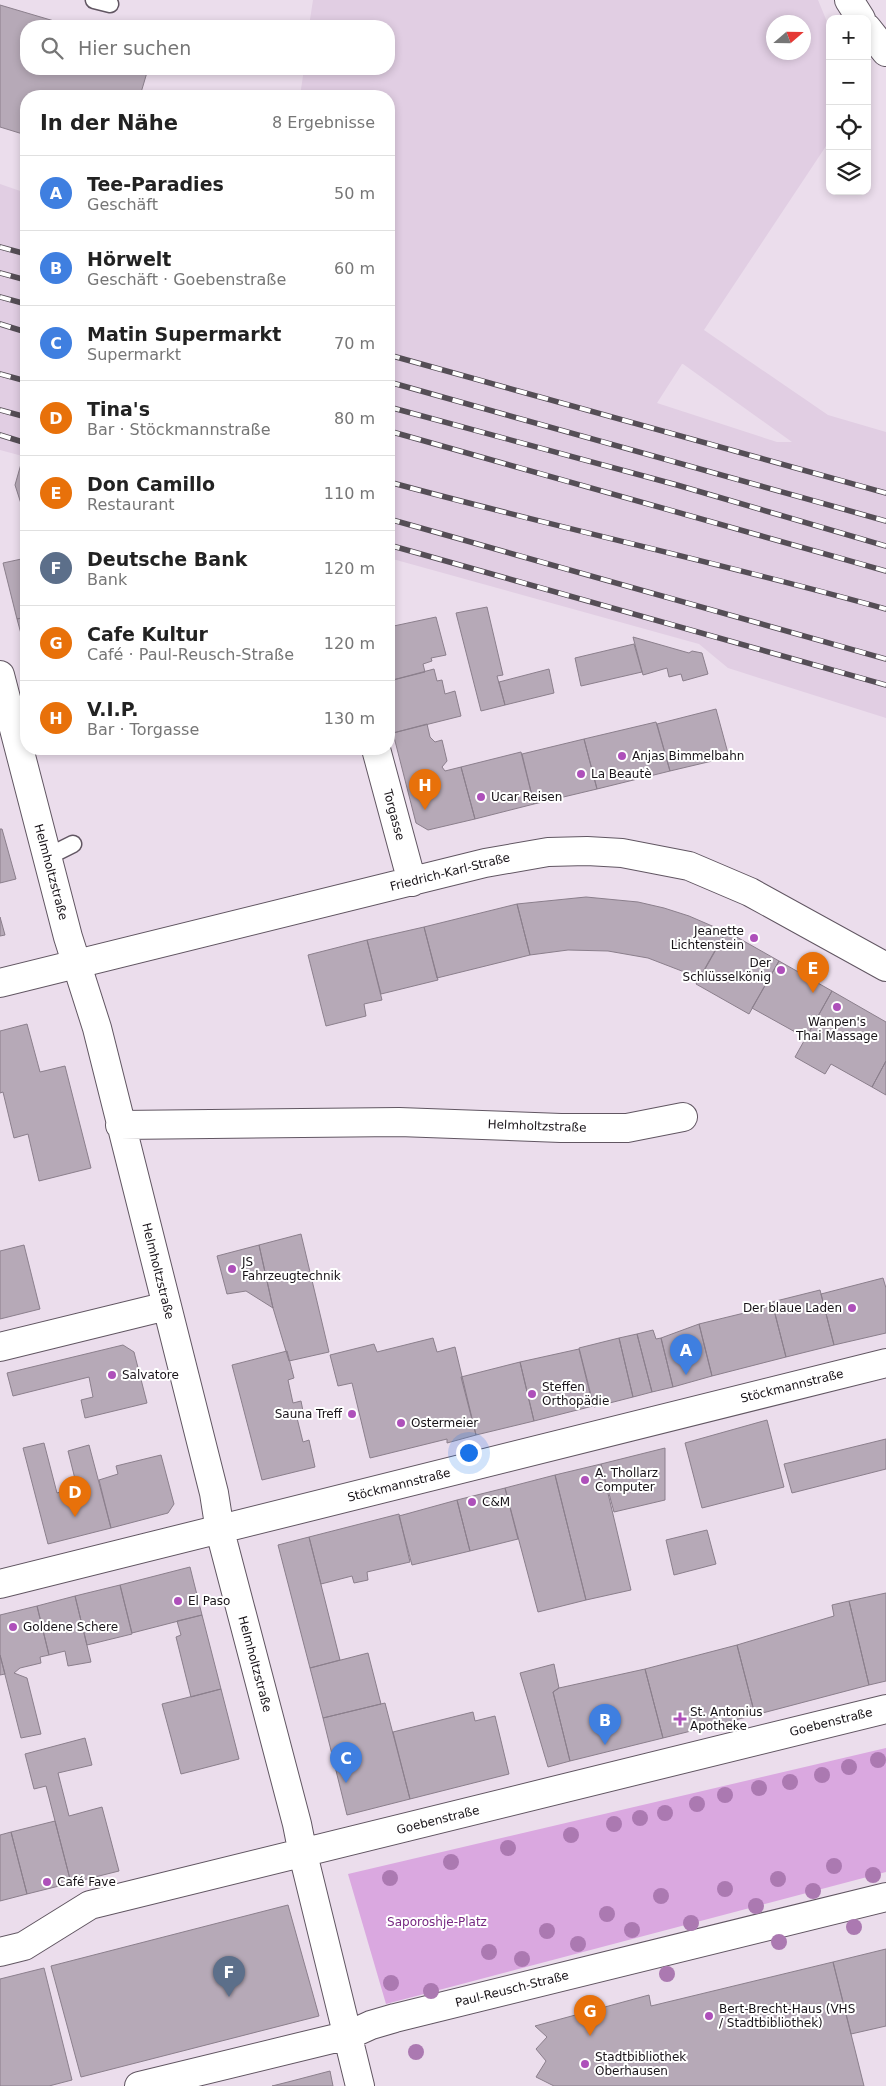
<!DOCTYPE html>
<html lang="de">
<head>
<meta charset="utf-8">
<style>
  :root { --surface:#fff; --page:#f2f2f2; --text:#222; --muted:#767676; --line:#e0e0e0; --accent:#ae50ba }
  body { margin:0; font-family:"DejaVu Sans",sans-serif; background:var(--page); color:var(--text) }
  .controls { position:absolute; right:15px; top:15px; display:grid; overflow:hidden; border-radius:10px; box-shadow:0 2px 8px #0003 }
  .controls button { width:45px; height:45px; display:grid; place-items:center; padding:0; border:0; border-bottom:1px solid var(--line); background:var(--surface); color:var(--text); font:25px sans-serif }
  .compass { position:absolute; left:766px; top:15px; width:45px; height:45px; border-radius:50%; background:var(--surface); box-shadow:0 2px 8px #0003; rotate:70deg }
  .you { position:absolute; left:468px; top:1452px; width:18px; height:18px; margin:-12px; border:4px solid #fff; border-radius:50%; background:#1a73e8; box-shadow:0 0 0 8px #1a73e833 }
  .badge { display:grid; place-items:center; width:32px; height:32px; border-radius:50%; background:var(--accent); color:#fff; font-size:16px; font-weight:700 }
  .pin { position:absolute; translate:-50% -41px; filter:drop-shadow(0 1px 2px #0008) }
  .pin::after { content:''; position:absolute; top:26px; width:18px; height:15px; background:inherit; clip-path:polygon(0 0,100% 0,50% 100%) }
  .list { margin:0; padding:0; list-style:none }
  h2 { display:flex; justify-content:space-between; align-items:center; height:65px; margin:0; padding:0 20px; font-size:21px }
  h2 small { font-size:16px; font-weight:400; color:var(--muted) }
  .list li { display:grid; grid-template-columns:32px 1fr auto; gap:15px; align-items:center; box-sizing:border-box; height:75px; padding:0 20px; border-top:1px solid var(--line) }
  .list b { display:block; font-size:19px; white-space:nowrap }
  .list p { margin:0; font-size:16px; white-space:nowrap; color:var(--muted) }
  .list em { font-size:16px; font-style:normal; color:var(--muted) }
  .icon { flex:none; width:28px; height:28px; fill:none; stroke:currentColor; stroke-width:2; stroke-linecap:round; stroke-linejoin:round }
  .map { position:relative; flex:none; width:886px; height:2086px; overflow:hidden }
  .search { position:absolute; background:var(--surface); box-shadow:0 2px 8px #0003; left:20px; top:20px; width:375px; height:55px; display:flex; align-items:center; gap:12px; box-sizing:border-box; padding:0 18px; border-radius:20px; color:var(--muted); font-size:19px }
  .panel { position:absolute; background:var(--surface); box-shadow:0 2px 8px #0003; left:20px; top:90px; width:375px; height:665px; border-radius:20px }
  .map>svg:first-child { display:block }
  .built { fill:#e1cee3; fill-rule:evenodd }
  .green { fill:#daa8e0 }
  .building { fill:#b6a9b7; stroke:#8b7f8c }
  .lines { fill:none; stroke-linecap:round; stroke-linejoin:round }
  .lane-casing { stroke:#615662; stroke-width:19 }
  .street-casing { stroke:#615662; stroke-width:30 }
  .lane { stroke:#fff; stroke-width:16 }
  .street { stroke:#fff; stroke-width:28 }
  .rail-casing { stroke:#554e56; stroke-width:5.5 }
  .rail { stroke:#fff; stroke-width:4; stroke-dasharray:11; stroke-linecap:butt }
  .tree { fill:#ab79b1 }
  .poi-dot { fill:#ae50ba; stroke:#fff; stroke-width:2 }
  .labels { text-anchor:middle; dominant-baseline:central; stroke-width:4; stroke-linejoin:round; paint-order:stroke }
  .poi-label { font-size:12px; fill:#181318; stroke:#fff; text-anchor:start }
  .street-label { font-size:12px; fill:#181318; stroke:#fff }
  .park-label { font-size:12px; fill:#762781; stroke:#fff }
</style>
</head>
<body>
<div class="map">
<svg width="886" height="2086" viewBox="0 0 886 2086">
  <rect width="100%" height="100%" fill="#ebddec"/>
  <path class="built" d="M313,0H818L830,29V140L704,330L828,415L886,432V718L728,668L699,644L389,558V96H300L304,69H389V26H309ZM774,22H804V52H774ZM682,364H683L792,442H777L657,403Z
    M0,184L26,193V457L0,450Z"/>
  <path class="green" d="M886,1748V1872L386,2004L348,1874Z"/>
  <path class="building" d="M0,5L71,26H26V69H148L140,96H26V135L0,127Z
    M23,457H26V519L15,485Z
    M26,558V617L17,619L3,563Z
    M487,607L503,675L497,676L505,705L481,711L456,613Z
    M26,617V652L17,619Z
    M436,617L446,655L431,658L432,661L423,664L425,672L389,681V627Z
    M633,637L689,653L692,651L702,653L708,674L683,681L681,674L669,677L667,668L643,675Z
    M634,644L642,672L581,686L575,658Z
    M434,669L437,681L442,680L445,694L455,691L461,716L393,733L389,713V681Z
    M549,669L554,693L505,705L499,682Z
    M716,709L729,757L670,771L657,724Z
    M656,722L670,771L597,789L584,739Z
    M427,724L430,737L435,742L442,740L447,761L442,767L445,771L461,767L475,819L428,830L416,823L393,733Z
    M584,739L597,789L534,804L522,754Z
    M521,752L534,804L475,819L461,767Z
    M0,829H2L16,879L0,883Z
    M586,897L638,902L664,908L689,916L726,932L700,978L648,958L608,951L568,950L530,955L517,904Z
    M517,904L530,955L437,978L424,927Z
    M0,917L5,935L0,936Z
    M424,927L438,980L381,994L367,940Z
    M726,931L779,961L749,1014L696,984Z
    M367,940L382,1000L364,1004L366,1016L326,1026L308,955Z
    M779,961L832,991L806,1038L752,1008Z
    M832,991L886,1022V1061L872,1087L831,1064L825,1074L795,1057Z
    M27,1024L40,1072L65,1066L91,1168L39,1181L28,1134L14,1138L3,1092L0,1093V1031Z
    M886,1061V1095L872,1087Z
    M301,1234L329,1352L289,1361L273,1308L259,1245Z
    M24,1245L40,1309L0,1319V1251Z
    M259,1245L273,1308L246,1291L227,1294L217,1256Z
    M883,1278L886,1288V1333L834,1345L821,1294Z
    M820,1290L834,1345L786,1357L772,1302Z
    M773,1306L786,1357L712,1376L699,1324Z
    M699,1324L712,1376L673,1387L661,1338Z
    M653,1330L656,1339L661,1338L673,1387L652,1392L637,1334Z
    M637,1334L652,1392L633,1397L619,1338Z
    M433,1338L437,1352L455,1347L476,1435L447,1443V1439L370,1458L352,1383L338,1386L330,1355L374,1344L377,1352Z
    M619,1338L633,1397L594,1407L579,1348Z
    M123,1345L134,1352L147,1403L85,1418L81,1400L93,1397L89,1377L13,1396L7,1373Z
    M579,1349L593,1406L534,1421L520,1362Z
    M287,1351L294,1378L288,1380L293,1403L301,1401L304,1416L297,1418L303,1442L309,1440L315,1467L262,1480L232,1365Z
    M520,1362L534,1421L476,1435L461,1377Z
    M767,1420L784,1487L702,1508L685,1443Z
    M886,1439V1469L792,1493L784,1464Z
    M44,1443L57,1493L77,1487L68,1451L89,1445L111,1528L48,1544L23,1448Z
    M665,1448V1500L614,1512L601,1464Z
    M161,1455L174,1504L168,1513L111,1528L99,1480L118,1474L116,1466Z
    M601,1464L631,1590L586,1600L555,1475Z
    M555,1475L586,1600L538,1612L505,1488Z
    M505,1488L518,1539L470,1551L457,1500Z
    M457,1500L470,1551L412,1565L399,1516Z
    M399,1514L410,1562L367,1572L368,1580L354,1583L352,1576L321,1584L309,1537Z
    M707,1530L716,1564L674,1575L666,1540Z
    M309,1537L340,1660L310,1668L278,1545Z
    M190,1567L202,1615L132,1633L120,1585Z
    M120,1585L132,1634L87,1645L75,1596Z
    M886,1593V1681L869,1685L849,1601Z
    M75,1596L91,1662L68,1666L65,1651L49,1655L37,1606Z
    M849,1601L869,1685L755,1715L737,1645L834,1616L832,1605Z
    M37,1606L49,1655L40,1657L41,1663L20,1668L14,1673L27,1678L41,1734L21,1738L0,1655V1615Z
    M202,1615L221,1689L191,1697L176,1637L181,1635L177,1621Z
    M737,1645L755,1715L663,1738L645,1669Z
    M368,1653L381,1704L323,1718L310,1668Z
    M0,1655L5,1674L0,1675Z
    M554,1664L559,1688L553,1692L570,1761L548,1767L520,1673Z
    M645,1669L663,1738L570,1761L553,1692L559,1688Z
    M221,1689L239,1759L181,1774L162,1704Z
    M385,1703L410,1799L347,1815L323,1718Z
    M473,1712L475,1721L495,1716L509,1774L410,1799L393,1732Z
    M85,1738L92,1765L58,1773L69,1816L102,1807L119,1871L71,1883L46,1786L34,1789L25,1754Z
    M55,1821L71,1883L27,1894L11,1832Z
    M11,1832L27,1894L0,1901V1835Z
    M288,1905L319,2016L81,2077L51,1966Z
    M886,1949V2026L851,2034L833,1962Z
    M833,1962L864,2086H554L536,2077L546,2061L536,2049L547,2037L535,2026L649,1995L651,2006Z
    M44,1968L72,2080L49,2086H0V1979Z
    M330,2071L333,2086H272L288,2082Z"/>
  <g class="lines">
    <defs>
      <path id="lane" d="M94,0L110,4
        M47,857L73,844"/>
      <path id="street" d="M849,0L861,19
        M867,28L886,52
        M0,675L68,937L97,1028L214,1493L220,1531L297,1824L303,1854L360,2086
        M376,749L412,882
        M0,983L485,863L548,852L587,851L622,853L689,866L750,892L886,967
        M120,1125L399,1122L561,1128H627L683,1117
        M0,1347L167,1306
        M0,1584L886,1363
        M0,1952L24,1946L90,1905L886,1709
        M139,2086L349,2035L371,2025L395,2018L886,1897"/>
    </defs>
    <use href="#lane" class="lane-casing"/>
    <use href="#street" class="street-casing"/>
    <use href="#lane" class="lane"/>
    <use href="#street" class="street"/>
    <defs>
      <path id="rail" d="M0,247L26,254
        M0,273L26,280
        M0,297L26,304
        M0,324L26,332
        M389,355L886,493
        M0,374L26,381
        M389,382L886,521
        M389,407L677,485L886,546
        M0,410L26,417
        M389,431L886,571
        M0,435L26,443
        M389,482C554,527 721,563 886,609
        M389,519L886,659
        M389,545L886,685"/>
    </defs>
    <use href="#rail" class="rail-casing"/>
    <use href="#rail" class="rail"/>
  </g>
  <g class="tree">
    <circle cx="878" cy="1760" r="8"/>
    <circle cx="849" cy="1767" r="8"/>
    <circle cx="822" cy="1775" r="8"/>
    <circle cx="790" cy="1782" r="8"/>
    <circle cx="759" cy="1788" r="8"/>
    <circle cx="725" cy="1795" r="8"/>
    <circle cx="697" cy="1804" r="8"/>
    <circle cx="665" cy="1813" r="8"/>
    <circle cx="640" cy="1818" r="8"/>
    <circle cx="614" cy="1824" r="8"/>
    <circle cx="571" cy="1835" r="8"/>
    <circle cx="508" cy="1848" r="8"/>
    <circle cx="451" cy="1862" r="8"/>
    <circle cx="834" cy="1866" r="8"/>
    <circle cx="873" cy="1875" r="8"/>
    <circle cx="390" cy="1878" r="8"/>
    <circle cx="778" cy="1879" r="8"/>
    <circle cx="725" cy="1889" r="8"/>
    <circle cx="813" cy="1891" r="8"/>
    <circle cx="661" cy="1896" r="8"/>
    <circle cx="756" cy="1906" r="8"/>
    <circle cx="607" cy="1914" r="8"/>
    <circle cx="691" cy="1923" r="8"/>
    <circle cx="854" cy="1927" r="8"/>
    <circle cx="632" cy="1930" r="8"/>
    <circle cx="547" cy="1931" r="8"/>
    <circle cx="779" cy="1942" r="8"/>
    <circle cx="578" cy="1944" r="8"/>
    <circle cx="489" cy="1952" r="8"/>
    <circle cx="522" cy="1959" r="8"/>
    <circle cx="667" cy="1974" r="8"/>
    <circle cx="391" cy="1983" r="8"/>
    <circle cx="431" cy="1991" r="8"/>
    <circle cx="416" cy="2052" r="8"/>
  </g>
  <g class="poi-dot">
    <circle cx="622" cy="756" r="5"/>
    <circle cx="581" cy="774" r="5"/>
    <circle cx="481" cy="797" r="5"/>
    <circle cx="754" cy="938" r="5"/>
    <circle cx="781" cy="970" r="5"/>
    <circle cx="837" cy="1007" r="5"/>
    <circle cx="232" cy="1269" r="5"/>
    <circle cx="852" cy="1308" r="5"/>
    <circle cx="112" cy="1375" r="5"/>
    <circle cx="532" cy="1394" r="5"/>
    <circle cx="352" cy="1414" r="5"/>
    <circle cx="401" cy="1423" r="5"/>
    <circle cx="585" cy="1480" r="5"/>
    <circle cx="472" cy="1502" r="5"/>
    <circle cx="178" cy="1601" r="5"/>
    <circle cx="13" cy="1627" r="5"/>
    <path d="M677.5 1711.5h5v5h5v5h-5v5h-5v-5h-5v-5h5z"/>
    <circle cx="47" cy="1882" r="5"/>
    <circle cx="709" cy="2016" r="5"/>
    <circle cx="585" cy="2064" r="5"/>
  </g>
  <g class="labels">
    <g class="poi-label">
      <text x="632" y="756">Anjas Bimmelbahn</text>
      <text x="591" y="774">La Beautè</text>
      <text x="491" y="797">Ucar Reisen</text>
      <text x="744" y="931" text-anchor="end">Jeanette<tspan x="744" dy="14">Lichtenstein</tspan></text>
      <text x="771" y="963" text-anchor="end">Der<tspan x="771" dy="14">Schlüsselkönig</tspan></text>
      <text x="837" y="1022" text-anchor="middle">Wanpen's<tspan x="837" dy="14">Thai Massage</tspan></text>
      <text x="242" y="1262">JS<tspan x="242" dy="14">Fahrzeugtechnik</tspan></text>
      <text x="842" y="1308" text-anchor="end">Der blaue Laden</text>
      <text x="122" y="1375">Salvatore</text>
      <text x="542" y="1387">Steffen<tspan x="542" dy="14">Orthopädie</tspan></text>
      <text x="342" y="1414" text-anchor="end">Sauna Treff</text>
      <text x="411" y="1423">Ostermeier</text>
      <text x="595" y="1473">A. Thollarz<tspan x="595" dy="14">Computer</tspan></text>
      <text x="482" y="1502">C&amp;M</text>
      <text x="188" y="1601">El Paso</text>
      <text x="23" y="1627">Goldene Schere</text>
      <text x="690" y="1712">St. Antonius<tspan x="690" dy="14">Apotheke</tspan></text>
      <text x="57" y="1882">Café Fave</text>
      <text x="719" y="2009">Bert-Brecht-Haus (VHS<tspan x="719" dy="14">/ Stadtbibliothek)</tspan></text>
      <text x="595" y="2057">Stadtbibliothek<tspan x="595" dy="14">Oberhausen</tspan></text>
    </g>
    <g class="street-label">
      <text transform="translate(394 815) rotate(75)">Torgasse</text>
      <text transform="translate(51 872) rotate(75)">Helmholtzstraße</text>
      <text transform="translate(450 872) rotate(-14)">Friedrich-Karl-Straße</text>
      <text transform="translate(537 1126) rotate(2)">Helmholtzstraße</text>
      <text transform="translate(158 1271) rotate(76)">Helmholtzstraße</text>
      <text transform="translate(792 1386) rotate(-14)">Stöckmannstraße</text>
      <text transform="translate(399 1485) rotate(-14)">Stöckmannstraße</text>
      <text transform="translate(255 1664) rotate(75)">Helmholtzstraße</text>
      <text transform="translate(831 1722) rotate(-14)">Goebenstraße</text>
      <text transform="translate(438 1820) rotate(-14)">Goebenstraße</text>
      <text transform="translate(512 1989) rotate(-14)">Paul-Reusch-Straße</text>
    </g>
    <g class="park-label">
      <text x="437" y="1922">Saporoshje-Platz</text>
    </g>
  </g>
</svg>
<div class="controls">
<button>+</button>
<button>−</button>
<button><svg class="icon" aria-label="locate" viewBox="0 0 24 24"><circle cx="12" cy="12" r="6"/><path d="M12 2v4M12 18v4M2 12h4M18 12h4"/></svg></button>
<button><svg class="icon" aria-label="layers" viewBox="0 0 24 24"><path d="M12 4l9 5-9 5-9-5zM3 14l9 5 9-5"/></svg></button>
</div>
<svg class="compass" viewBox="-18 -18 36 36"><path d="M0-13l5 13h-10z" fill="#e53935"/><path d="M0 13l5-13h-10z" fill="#767676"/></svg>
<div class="you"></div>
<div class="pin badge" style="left:686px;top:1375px;background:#3f7fe0">A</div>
<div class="pin badge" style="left:605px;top:1745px;background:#3f7fe0">B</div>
<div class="pin badge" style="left:346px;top:1783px;background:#3f7fe0">C</div>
<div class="pin badge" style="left:75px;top:1517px;background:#e8710a">D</div>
<div class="pin badge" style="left:813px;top:993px;background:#e8710a">E</div>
<div class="pin badge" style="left:229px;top:1997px;background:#5c6f8a">F</div>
<div class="pin badge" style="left:590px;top:2036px;background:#e8710a">G</div>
<div class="pin badge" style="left:425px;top:810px;background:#e8710a">H</div>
<div class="search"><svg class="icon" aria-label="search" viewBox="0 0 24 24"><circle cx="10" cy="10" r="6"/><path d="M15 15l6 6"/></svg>Hier suchen</div>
<section class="panel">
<h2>In der Nähe<small>8 Ergebnisse</small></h2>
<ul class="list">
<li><span class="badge" style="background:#3f7fe0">A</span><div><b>Tee-Paradies</b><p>Geschäft</p></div><em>50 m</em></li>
<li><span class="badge" style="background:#3f7fe0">B</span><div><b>Hörwelt</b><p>Geschäft · Goebenstraße</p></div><em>60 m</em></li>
<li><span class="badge" style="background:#3f7fe0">C</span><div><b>Matin Supermarkt</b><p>Supermarkt</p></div><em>70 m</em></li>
<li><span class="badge" style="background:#e8710a">D</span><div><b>Tina's</b><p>Bar · Stöckmannstraße</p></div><em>80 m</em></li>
<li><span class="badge" style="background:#e8710a">E</span><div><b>Don Camillo</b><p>Restaurant</p></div><em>110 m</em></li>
<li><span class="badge" style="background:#5c6f8a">F</span><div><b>Deutsche Bank</b><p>Bank</p></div><em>120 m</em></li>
<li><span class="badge" style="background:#e8710a">G</span><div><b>Cafe Kultur</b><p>Café · Paul-Reusch-Straße</p></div><em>120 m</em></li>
<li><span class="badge" style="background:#e8710a">H</span><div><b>V.I.P.</b><p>Bar · Torgasse</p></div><em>130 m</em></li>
</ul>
</section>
</div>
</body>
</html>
